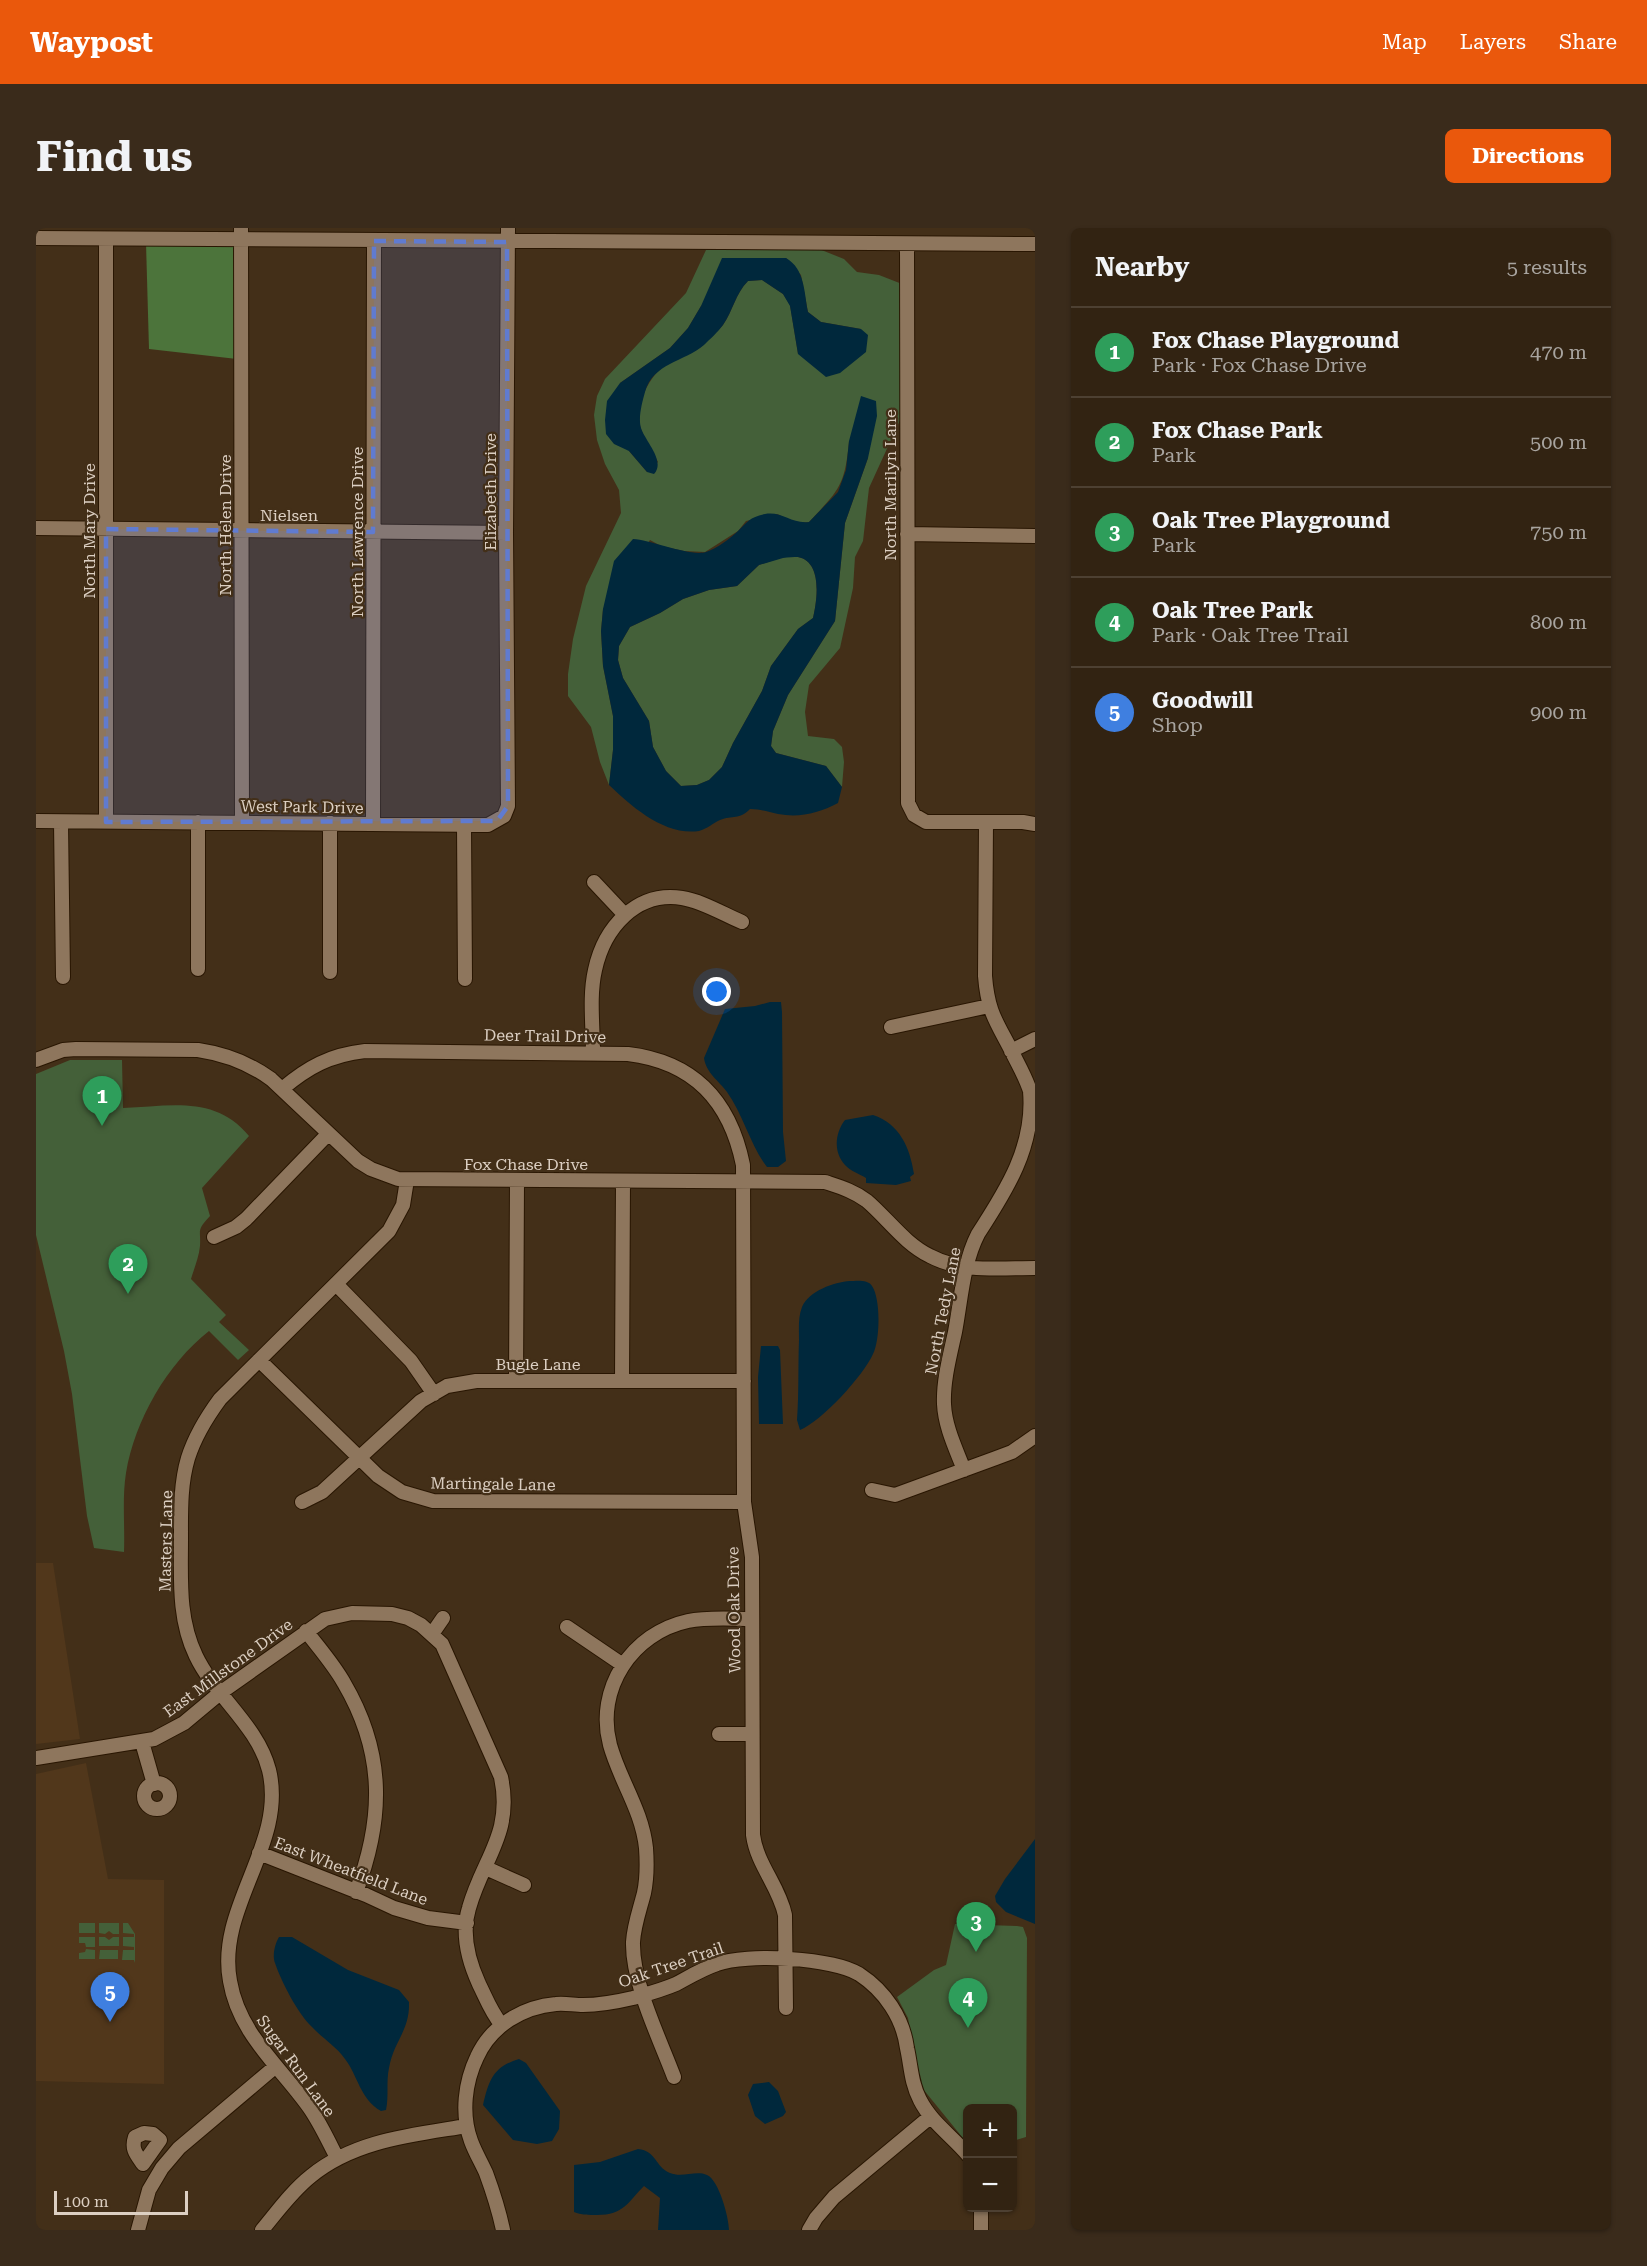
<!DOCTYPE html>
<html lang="en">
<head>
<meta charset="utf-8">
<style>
  :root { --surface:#322312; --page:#3a2b1b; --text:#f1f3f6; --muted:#a8a49f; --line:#4d4032; --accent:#ea580c }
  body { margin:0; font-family:"Roboto Serif",serif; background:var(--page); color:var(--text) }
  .controls { position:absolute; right:18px; bottom:18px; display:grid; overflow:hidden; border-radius:9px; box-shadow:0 2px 4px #0004 }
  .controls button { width:54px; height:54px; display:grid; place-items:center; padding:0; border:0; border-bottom:2px solid var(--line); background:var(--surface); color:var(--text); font:30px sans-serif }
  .scale { position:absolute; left:18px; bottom:15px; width:134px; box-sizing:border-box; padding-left:6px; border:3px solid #dccfc2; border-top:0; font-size:16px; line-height:21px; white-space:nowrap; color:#dccfc2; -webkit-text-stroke:4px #432f18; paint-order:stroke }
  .you { position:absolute; left:681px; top:764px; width:21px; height:21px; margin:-15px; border:4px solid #fff; border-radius:50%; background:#1a73e8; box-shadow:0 0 0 9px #1a73e833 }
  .badge { display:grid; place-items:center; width:39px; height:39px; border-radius:50%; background:var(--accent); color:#fff; font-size:20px; font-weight:700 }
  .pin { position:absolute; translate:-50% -50px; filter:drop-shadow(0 2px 3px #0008) }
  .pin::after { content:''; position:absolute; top:32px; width:21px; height:18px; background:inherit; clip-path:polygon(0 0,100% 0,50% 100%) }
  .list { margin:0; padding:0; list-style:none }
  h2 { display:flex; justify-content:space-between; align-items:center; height:78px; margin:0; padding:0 24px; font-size:26px }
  h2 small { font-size:20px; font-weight:400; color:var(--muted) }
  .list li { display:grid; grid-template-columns:39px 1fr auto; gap:18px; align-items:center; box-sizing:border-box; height:90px; padding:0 24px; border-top:2px solid var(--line) }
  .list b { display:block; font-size:22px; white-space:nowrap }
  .list p { margin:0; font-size:20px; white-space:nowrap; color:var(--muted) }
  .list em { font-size:20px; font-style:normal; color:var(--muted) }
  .map { position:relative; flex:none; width:999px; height:2002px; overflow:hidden; border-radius:9px }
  header { display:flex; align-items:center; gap:36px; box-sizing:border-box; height:84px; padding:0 30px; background:var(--accent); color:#fff }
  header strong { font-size:28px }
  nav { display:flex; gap:33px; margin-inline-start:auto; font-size:21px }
  .intro { display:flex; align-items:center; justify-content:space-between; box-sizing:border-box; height:144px; padding:0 36px }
  h1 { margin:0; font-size:42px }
  .button { padding:15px 27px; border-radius:9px; background:var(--accent); color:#fff; font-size:21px; font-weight:700 }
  main { display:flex; gap:36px; padding:0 36px }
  aside { flex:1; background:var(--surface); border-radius:9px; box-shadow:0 2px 4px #0004 }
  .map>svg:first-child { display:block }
  .built { fill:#51371b }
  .green { fill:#446039; fill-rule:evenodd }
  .forest { fill:#4c743b }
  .water { fill:#00283c; fill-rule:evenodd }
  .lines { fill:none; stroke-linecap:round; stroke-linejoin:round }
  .minor-casing { stroke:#291602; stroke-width:16 }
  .minor { stroke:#8e765d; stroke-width:14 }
  .marked { fill:#607bd0; fill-opacity:0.2; stroke:#607bd0; stroke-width:4.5; stroke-dasharray:12 8; stroke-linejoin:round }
  .labels { text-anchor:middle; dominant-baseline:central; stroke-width:4.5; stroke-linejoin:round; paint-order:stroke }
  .street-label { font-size:16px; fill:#dccfc2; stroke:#432f18 }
</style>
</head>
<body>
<header>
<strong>Waypost</strong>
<nav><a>Map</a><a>Layers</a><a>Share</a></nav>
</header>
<div class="intro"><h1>Find us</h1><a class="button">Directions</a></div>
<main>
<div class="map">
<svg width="999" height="2002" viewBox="0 0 999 2002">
  <rect width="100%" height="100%" fill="#432f18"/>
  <path class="built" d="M0,1335H17L44,1511L0,1516Z
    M50,1535L72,1651L128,1652V1856L0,1853V1546Z"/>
  <path class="green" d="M783,21L808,31L821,44L843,47L866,56L865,190L833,260L827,313L819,329L817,360L804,420L773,457L769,484L772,508L798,511L806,519L808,534L806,559L790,538L740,525L735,518L737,503L752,467L799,393L809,295L832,230L813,213C809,258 803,262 773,294L761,295L741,286L710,293L702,303L669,324L648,323L625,318L614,312L567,381L565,403L567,438L577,488V522L573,557L564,534L555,499L532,468V446L537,411L550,358L585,285L583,262L569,236L561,212L558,187L561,168L569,151L650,65L670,22ZM750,30L765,47L772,84L785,94L825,101L762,126L754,77L747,66L726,52L712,53C699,66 697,83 687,97C682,103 676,108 670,114C659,126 644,128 631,136C612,148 598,179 605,201C609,212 617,223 622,234L611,244L593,223L584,155L634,120L652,100L665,78Z
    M747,329C752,329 758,329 762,329C787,334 781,373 777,390L762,401L735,438L726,463L697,515L686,539L673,552L661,557L645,558L630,543L617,519L613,493L587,450L582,432L583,418L594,399L624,385L647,371L673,362L701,358L723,337Z
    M34,832H86L87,880C134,878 180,867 213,908L166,960L174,988C160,1003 165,1001 164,1018C163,1029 158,1041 155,1051L190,1087L183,1094L213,1122L202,1132L173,1103C131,1136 99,1192 90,1245C86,1270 89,1298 88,1324L58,1320L51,1288L36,1166L28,1123L0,1007V846Z
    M43,1695H59V1705H43Z
    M63,1695H83V1706H77L73,1703L69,1706L63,1705Z
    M87,1695H92L99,1706V1735L98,1732H86L87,1722H98V1719L87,1718V1709H98V1706L87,1705Z
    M919,1696L981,1698L987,1699L991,1710L990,1909L977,1913L976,1880H932L931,1915L887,1861L881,1842L872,1790L861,1769L898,1742L910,1737Z
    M43,1709H59V1719H50L49,1715H43Z
    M63,1709H69L73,1712L77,1709H83V1718H63Z
    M50,1721L59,1722V1731H43V1725L49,1724Z
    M64,1722H82V1731H63Z"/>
  <path class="forest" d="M203,14L201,131L113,121L110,15Z"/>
  <path class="water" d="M686,30H750C769,41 768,64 772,84L785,94L825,101L832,107L830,124L804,145L790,149L762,126L754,78L747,66L726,52L712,53C699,66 697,83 687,97C682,104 674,111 668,117C648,134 617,135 609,164C606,175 602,190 605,200C609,213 630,233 618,246L611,244L593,223L578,216L570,206L569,192L571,173L584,155L634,120L652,100L665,78Z
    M825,168L840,173L841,188L832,230L809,295L799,393L752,467L737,503L735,518L740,525L790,538L806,559L802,575C783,585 764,590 742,586C732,584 725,581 714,581C703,592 697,587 684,592C677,595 671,601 663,603C629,608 596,579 573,557L577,522V488L567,438L565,403L567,381L578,333L597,311C615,312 655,329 670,324C680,321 695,310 702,303C711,294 714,289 729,286C746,283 755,296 773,294L802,264L810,242L813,213ZM747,330C752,329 758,329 762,329C787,334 781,373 777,390L762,401L735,438L726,463L697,515L686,539L673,552L661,557L645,558L630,543L617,519L613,493L587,450L582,432L583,418L594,399L624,385L647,371L673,362L701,358L723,337Z
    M734,774H745L746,784L747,904L750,933L742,939H731C715,919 707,886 691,864C683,853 670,845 668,830L689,781L719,778Z
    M837,887C864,896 874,920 878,946L874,949L875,953L860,957L830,955V950C824,946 814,943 809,937C797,924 799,905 809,892Z
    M814,1053C820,1053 832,1051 836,1058C845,1071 844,1112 837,1126C827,1148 786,1193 764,1202L761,1192C763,1165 762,1138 763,1112C763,1101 762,1089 766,1079C773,1063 798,1054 814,1053Z
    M725,1118H742L744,1122L747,1196H723L722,1149Z
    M999,1611V1696L970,1684L960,1674L959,1668L969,1651Z
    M243,1709H256L312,1742L363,1762L373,1774C374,1803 358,1812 353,1840C350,1854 353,1868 350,1882L345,1883C324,1871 322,1848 309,1831C300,1818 286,1810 276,1799C262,1786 245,1753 239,1735C236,1727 239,1716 243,1709Z
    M483,1831L490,1835L524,1883L523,1901L516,1913L501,1916L477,1912L447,1877C453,1852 457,1839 483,1831Z
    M733,1854L742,1863L750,1884L747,1888L729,1896L719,1888L712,1867L717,1856Z
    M602,1921C621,1923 619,1939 634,1945C646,1950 660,1942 671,1947C683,1952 693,1990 693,2002H622L624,1970L608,1958C592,1974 588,1987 561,1987C553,1987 545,1987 538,1984V1937L564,1934Z"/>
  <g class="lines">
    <defs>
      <path id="minor" d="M205,0L206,595
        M0,10L999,16
        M70,12V594
        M871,16L872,575L878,587L890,594H987L999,596
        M0,300L470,305
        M871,306L999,308
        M0,593L452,597L468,588L472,578L470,305L472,0
        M25,594L27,749
        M294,595V744
        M337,596L338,13
        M428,597L429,751
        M558,654L589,687
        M162,741V594
        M855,799L953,778
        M975,823L999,811
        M557,825C557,798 553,768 559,742C568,700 600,663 646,670C666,673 687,686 706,694
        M0,832L27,822L40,821L162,822C189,826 213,835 235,851L322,933L335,941L362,951L789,954C804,959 818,963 831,973C852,991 869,1016 894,1028C926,1045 964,1040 999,1040
        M246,861C272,839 294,827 329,823L592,826C658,834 694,873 707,937L708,1274L716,1329L717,1607C721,1637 743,1658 749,1687L750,1780
        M178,1009L200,999L210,991L292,906
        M300,1056L375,1133L398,1166
        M223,1132L342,1248L366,1264L397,1273L708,1274
        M480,1153L481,953
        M586,1153L587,953
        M928,1242C920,1221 909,1199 908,1176C907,1153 914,1127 919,1104C925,1072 927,1035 942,1006C970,963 999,918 994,863C990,850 983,838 977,826C961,794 952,786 949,748L950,594
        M836,1262L859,1267L960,1230L976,1224L999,1208
        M266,1274L286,1264L385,1173L411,1158L440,1153H708
        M531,1399L587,1437
        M270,1403C283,1420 298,1437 308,1455C349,1525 348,1590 320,1664
        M396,1406L407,1390
        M683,1506H716
        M106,1514L118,1556
        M0,1530L118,1511L148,1495L184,1465L289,1391L316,1385L356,1386L372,1390L385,1397L406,1416L465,1549C477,1606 447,1630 433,1680C425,1706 432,1732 443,1756C450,1770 455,1784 465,1796
        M108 1568a13 13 0 1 1 26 0a13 13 0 1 1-26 0Z
        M223,1625L330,1667L358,1680L392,1690L431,1695
        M450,1640L488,1657
        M638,1849C623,1809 596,1755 597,1714C598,1697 604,1681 608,1665C611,1651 611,1634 610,1620C606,1582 584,1553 574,1517C559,1461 596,1405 652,1393C672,1389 695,1391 716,1391
        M108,1905L117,1906L124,1912L107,1936C100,1926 95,1921 99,1909Z
        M301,1930C293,1914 285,1897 275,1882C246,1840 203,1807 194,1753C180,1679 251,1616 233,1542C222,1498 179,1468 160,1428C142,1391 145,1351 145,1312C145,1285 144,1257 152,1230C159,1208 170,1190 184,1171L353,1003L367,977L371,952
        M945,1980V2002
        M102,2002L113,1962L126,1940L143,1920L240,1838
        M226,2002C241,1984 256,1963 275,1948C319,1912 377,1907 431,1898
        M467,2002C463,1983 457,1964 450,1945C445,1934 439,1924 435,1913C425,1886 429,1854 441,1829C455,1798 486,1779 520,1776C529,1775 538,1777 547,1777C564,1777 580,1774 597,1770C611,1766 626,1762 640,1756C653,1749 666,1741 681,1736C710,1725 797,1730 823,1746C849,1763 867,1790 871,1820C875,1838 875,1855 884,1872C895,1894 916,1908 932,1927
        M773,2002L780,1990L798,1969L894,1889"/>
    </defs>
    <use href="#minor" class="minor-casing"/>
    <use href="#minor" class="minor"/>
  </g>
  <path class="marked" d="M338,13L471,14L472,578L461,593L70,594V301L337,304Z"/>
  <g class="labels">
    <g class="street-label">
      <text transform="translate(854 257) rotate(-90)">North Marilyn Lane</text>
      <text transform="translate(454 264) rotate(-90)">Elizabeth Drive</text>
      <text x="253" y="287">Nielsen</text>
      <text transform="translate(189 297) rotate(-90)">North Helen Drive</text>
      <text transform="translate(53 303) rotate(-90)">North Mary Drive</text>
      <text transform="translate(321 304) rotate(-90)">North Lawrence Drive</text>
      <text transform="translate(266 579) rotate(1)">West Park Drive</text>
      <text transform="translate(509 808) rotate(1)">Deer Trail Drive</text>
      <text x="490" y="936">Fox Chase Drive</text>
      <text transform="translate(907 1083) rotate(-79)">North Tedy Lane</text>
      <text x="502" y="1136">Bugle Lane</text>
      <text transform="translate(457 1256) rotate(1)">Martingale Lane</text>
      <text transform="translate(130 1313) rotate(-89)">Masters Lane</text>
      <text transform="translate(698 1382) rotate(-91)">Wood Oak Drive</text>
      <text transform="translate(192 1440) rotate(-36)">East Millstone Drive</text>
      <text transform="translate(315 1643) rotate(21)">East Wheatfield Lane</text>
      <text transform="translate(635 1737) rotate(-19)">Oak Tree Trail</text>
      <text transform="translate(260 1838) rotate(54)">Sugar Run Lane</text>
    </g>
  </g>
</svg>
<div class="controls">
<button>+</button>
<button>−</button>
</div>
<div class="scale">100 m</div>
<div class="you"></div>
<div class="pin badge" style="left:66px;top:898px;background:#2e9e5b">1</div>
<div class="pin badge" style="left:92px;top:1066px;background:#2e9e5b">2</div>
<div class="pin badge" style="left:940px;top:1724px;background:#2e9e5b">3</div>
<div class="pin badge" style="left:932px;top:1800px;background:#2e9e5b">4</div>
<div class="pin badge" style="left:74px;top:1794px;background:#3f7fe0">5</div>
</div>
<aside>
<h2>Nearby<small>5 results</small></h2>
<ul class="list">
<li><span class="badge" style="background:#2e9e5b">1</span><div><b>Fox Chase Playground</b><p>Park · Fox Chase Drive</p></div><em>470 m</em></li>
<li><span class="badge" style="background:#2e9e5b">2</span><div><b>Fox Chase Park</b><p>Park</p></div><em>500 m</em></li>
<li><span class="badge" style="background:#2e9e5b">3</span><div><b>Oak Tree Playground</b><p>Park</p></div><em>750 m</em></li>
<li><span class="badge" style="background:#2e9e5b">4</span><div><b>Oak Tree Park</b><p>Park · Oak Tree Trail</p></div><em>800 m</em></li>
<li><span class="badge" style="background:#3f7fe0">5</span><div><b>Goodwill</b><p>Shop</p></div><em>900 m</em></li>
</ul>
</aside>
</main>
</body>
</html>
